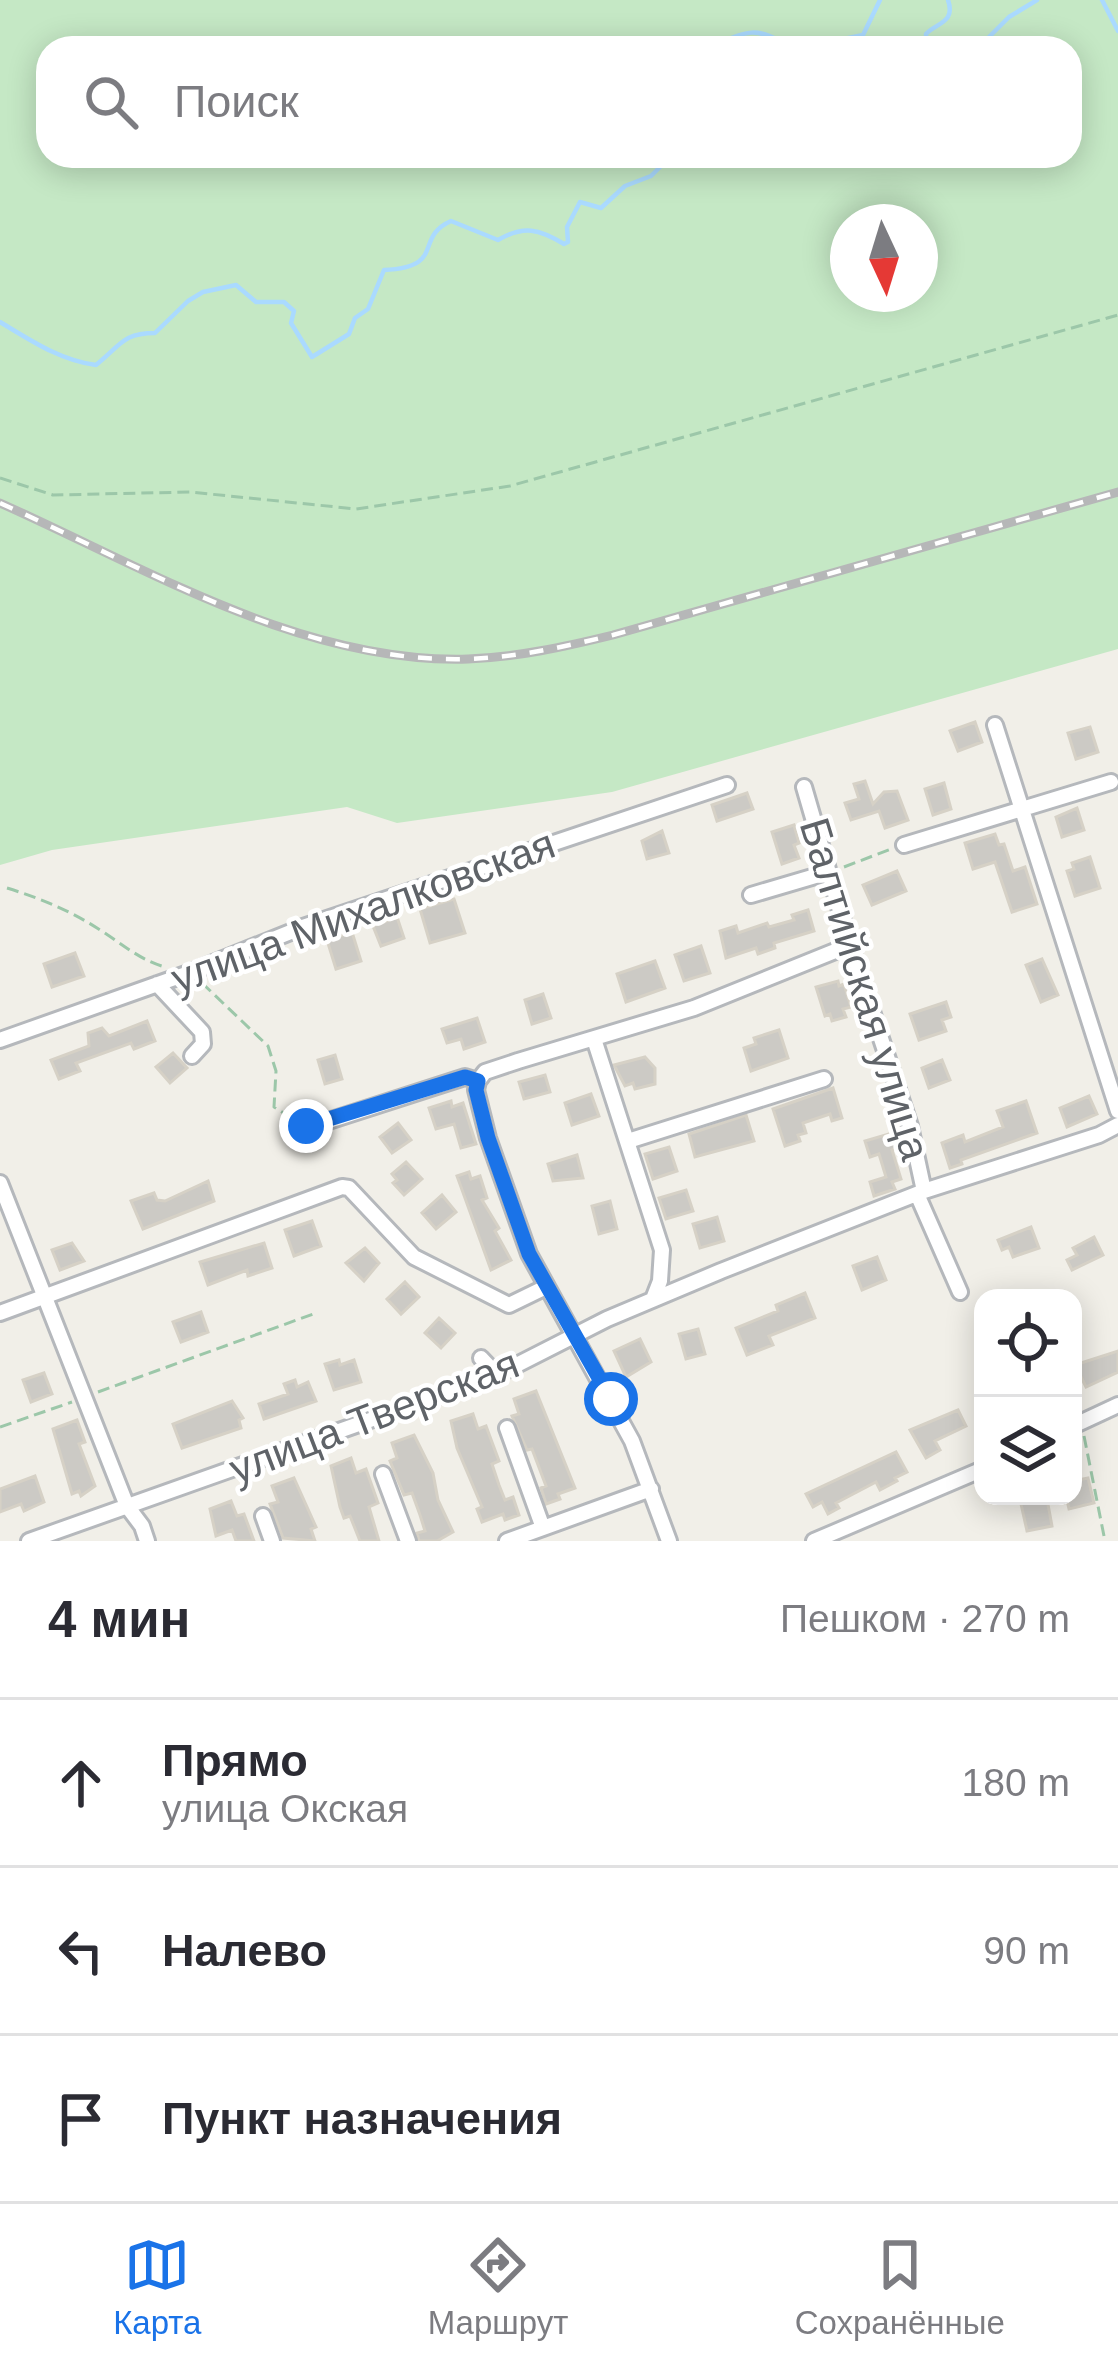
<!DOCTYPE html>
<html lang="ru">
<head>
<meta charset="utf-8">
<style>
  :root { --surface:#fff; --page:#f7f7f7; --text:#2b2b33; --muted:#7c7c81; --line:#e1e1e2; --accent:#1a73e8 }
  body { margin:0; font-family:Arial,sans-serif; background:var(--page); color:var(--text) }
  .controls { position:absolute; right:36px; bottom:36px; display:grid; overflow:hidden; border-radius:24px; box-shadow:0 6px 30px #0003 }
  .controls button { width:108px; height:108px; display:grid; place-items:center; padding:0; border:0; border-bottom:3px solid var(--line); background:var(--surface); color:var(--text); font:60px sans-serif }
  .compass { position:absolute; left:830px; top:204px; width:108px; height:108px; border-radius:50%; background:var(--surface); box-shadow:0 6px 30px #0003; rotate:176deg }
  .stop { position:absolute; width:36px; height:36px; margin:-27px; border:9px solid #1a73e8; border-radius:50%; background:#fff }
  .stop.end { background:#1a73e8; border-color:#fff; box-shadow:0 3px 12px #0008 }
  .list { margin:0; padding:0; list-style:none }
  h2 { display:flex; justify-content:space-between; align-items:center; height:156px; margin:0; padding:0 48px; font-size:51px }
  h2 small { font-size:39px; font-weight:400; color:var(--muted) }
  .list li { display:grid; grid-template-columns:78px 1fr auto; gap:36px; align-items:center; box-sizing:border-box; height:168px; padding:0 48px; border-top:3px solid var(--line) }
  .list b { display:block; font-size:45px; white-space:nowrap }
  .list p { margin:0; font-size:39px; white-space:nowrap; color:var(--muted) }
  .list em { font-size:39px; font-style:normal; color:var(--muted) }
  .icon { flex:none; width:66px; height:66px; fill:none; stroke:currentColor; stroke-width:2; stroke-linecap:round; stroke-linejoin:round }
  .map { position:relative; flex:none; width:1118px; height:1541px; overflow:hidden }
  .search { position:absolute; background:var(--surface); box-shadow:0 6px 30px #0003; left:36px; right:36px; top:36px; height:132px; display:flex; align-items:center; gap:30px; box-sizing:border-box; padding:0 42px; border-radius:36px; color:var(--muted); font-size:45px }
  .sheet { height:660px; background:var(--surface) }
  nav { display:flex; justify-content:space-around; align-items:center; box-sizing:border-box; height:168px; border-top:3px solid var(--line); background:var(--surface); font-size:33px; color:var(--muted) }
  nav a { display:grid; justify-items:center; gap:6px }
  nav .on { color:var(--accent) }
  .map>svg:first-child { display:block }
  .green { fill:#c5e8c5; fill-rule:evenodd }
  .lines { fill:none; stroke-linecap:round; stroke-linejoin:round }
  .stream { stroke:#aadaff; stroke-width:4.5 }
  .building { fill:#cccac5; stroke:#d6d1c6; stroke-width:3 }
  .minor-casing { stroke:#b5b8bc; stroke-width:20 }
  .path { stroke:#9cc7a9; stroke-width:3; stroke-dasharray:12 6; stroke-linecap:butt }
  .minor { stroke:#fff; stroke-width:14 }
  .rail-casing { stroke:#b6b7b8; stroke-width:9 }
  .rail { stroke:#fff; stroke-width:4.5; stroke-dasharray:14; stroke-linecap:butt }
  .route { stroke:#1a73e8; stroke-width:15 }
  .labels { text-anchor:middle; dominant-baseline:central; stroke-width:9; stroke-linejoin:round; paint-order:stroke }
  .street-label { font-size:42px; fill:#5f6368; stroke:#fff }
</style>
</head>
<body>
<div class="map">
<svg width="1118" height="1541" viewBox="0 0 1118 1541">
  <rect width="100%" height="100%" fill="#f1efe8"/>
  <path class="green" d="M0,0H1118V649L612,792L397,823L347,807L52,850L0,865ZM1070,48V156H48V48ZM920,222V294H848V222Z"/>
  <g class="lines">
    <path class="stream" d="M1102,0L1118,31
      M712,48C746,30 757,25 791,48
      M820,48L829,42L863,35L880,0
      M926,48V34C936,23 956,23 948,0
      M978,48L1009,17L1037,0
      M0,322C30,340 61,361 96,365C121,345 123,333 155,333L188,301L203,292L236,285L256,302H284L294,311L291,323L312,357L349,334L355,318L368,309L384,270C447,267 413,238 451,221L498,240C524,225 539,229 564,244L568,242L567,227L580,202L601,208L625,186L651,176L671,156"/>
  </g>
  <path class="building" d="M975,722L982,742L958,751L950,731Z
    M1090,727L1098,752L1076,759L1068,733Z
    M865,781L873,804L884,792L897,791L908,820L885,828L879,811L851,820L845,803L859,799L854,784Z
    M944,783L951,809L933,815L925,789Z
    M747,793L753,809L717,821L712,805Z
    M1077,808L1084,830L1062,837L1056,817Z
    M794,825L799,843L794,845L799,858L782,864L772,832Z
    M662,831L669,853L647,859L642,841Z
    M995,834L999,845L1004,844L1013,871L1025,867L1037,904L1012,912L995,862L973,869L965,843Z
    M1090,857L1100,888L1075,896L1067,871L1074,869L1072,863Z
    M897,871L906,891L872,905L863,885Z
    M454,899L465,933L430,943L420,909Z
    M808,910L814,931L774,943L775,948L758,954L756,948L726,958L720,931L736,926L738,933L767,923L769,927L794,920L792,915Z
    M397,917L404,938L381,946L373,926Z
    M352,932L361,961L336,969L327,940Z
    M701,946L710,973L684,981L675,955Z
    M75,953L84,976L52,987L44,964Z
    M1042,959L1058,995L1041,1002L1026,965Z
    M655,961L665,988L626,1002L617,974Z
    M838,981L839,986L844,984L851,1007L843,1009L846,1017L832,1021L830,1014L825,1016L816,987Z
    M543,994L551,1018L532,1024L525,1000Z
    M946,1002L951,1017L942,1020L946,1031L919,1040L910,1014Z
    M477,1018L485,1042L464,1049L461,1039L447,1043L442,1029Z
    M147,1021L155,1041L134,1049L131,1043L76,1063L80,1071L59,1079L51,1060L89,1046L88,1033L102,1028L109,1036Z
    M779,1030L788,1058L751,1071L744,1048L756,1044L754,1038Z
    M173,1053L187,1068L170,1083L156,1067Z
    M335,1055L342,1079L325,1084L318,1060Z
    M645,1057L655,1068V1084L635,1089L633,1083L625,1086L614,1065Z
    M942,1060L950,1080L929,1088L922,1068Z
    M545,1075L550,1092L524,1099L519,1082Z
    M833,1088L842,1118L832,1121L830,1114L803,1123L806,1133L798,1135L800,1141L785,1146L773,1109Z
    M591,1094L599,1116L572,1125L565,1103Z
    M1089,1096L1097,1114L1067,1127L1060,1108Z
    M451,1101L452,1107L463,1103L476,1144L461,1148L454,1124L436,1129L429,1108Z
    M1026,1101L1037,1133L961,1160L962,1164L950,1168L942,1143L963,1135L965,1142L1003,1127L997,1111Z
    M746,1115L754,1141L695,1157L689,1134Z
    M398,1123L411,1140L392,1153L380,1137Z
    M892,1133L897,1148L892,1150L901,1179L892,1182L895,1189L874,1196L870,1182L886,1177L879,1154L870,1157L865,1141Z
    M669,1147L677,1171L653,1179L645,1154Z
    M577,1155L583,1178L553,1181L548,1164Z
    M406,1162L422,1179L404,1195L393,1183L397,1180L392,1174Z
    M469,1172L471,1179L480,1176L487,1198L482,1200L499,1228L495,1231L511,1260L491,1270L457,1176Z
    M208,1181L214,1201L143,1229L131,1201L154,1193L157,1200L165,1201Z
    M686,1190L693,1211L666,1219L659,1198Z
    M442,1195L456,1212L436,1229L422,1213Z
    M610,1201L617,1229L599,1234L592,1206Z
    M717,1217L724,1241L700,1248L693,1224Z
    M312,1221L321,1246L294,1256L285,1230Z
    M1031,1227L1039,1248L1013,1257L1009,1247L1002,1250L998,1240Z
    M1094,1237L1103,1255L1072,1270L1067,1260L1077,1255L1073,1248Z
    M72,1243L84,1261L60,1270L52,1250Z
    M264,1243L272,1268L248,1276L247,1270L208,1285L200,1262Z
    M365,1248L379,1263L364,1281L346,1263Z
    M877,1257L886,1280L862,1290L853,1266Z
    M405,1282L419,1297L401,1314L387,1299Z
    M805,1293L815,1318L769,1336L773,1345L747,1355L736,1328L778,1311L776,1305Z
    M201,1312L208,1332L181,1342L173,1322Z
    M439,1318L455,1333L441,1348L425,1333Z
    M698,1329L705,1354L686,1359L679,1334Z
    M640,1339L651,1362L626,1377L614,1351Z
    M1118,1351V1372L1086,1387L1075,1365Z
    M339,1360L340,1365L354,1360L361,1382L334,1390L325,1364Z
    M44,1373L52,1394L31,1402L23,1380Z
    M295,1380L297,1387L308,1382L316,1401L264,1419L259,1404L288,1394L284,1384Z
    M536,1391L575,1488L558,1494L560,1499L546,1504L541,1488L546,1486L532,1449L527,1450L512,1416L519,1414L514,1399Z
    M232,1401L243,1418L239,1420L241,1428L182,1448L173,1424Z
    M958,1410L966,1426L935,1441L940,1450L926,1458L910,1430Z
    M473,1414L478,1429L486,1426L499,1461L492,1464L499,1485L505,1500L513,1497L519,1515L505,1520L503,1514L482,1522L477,1509L482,1507L457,1448L451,1421Z
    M77,1420L85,1442L79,1444L95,1486L81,1496L79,1491L72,1494L53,1429Z
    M414,1435L433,1473L438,1500L453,1532L437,1541H419L417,1533L425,1531L420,1515L412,1493L404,1495L390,1461L397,1458L392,1443Z
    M896,1452L907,1472L895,1478L897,1481L880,1490L876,1482L836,1503L839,1508L828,1514L822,1502L813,1507L806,1494Z
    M351,1458L356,1473L366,1469L378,1503L369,1507L379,1541H360L350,1516L344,1518L340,1507L331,1466Z
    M35,1476L44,1502L24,1511L21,1504L0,1512V1489Z
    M294,1478L316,1527L311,1529L315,1541L283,1538L270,1504L278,1502L272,1486Z
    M1088,1478L1094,1503L1069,1509L1066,1496H1073V1481Z
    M1047,1499L1052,1526L1027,1531L1021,1504Z
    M231,1501L237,1516L244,1514L254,1541H236L232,1530L216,1536L210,1509Z"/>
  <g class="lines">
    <defs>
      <path id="minor" d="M995,725L1118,1111
        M804,787L850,945L910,1126L924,1191
        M904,845L1111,782
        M751,895L829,872
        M157,984L202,1032L203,1044L192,1056
        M594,1039L662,1250L660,1281L653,1299
        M0,1040L186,974L303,927L727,785
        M478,1081L476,1090L488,1138L529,1254L632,1441L669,1541
        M478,1081L485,1072L518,1061L694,1008L850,945
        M316,1125L465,1077L478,1081
        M628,1141L824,1079
        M0,1183L127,1506L142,1526L147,1541
        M917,1194L960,1292
        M0,1313L342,1187L349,1188L414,1257L509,1305L546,1287
        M481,1358L497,1375
        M1073,1426L1118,1405
        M507,1428L543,1528
        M383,1474L408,1541
        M263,1516L272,1541
        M29,1541L497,1375L607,1319L721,1271L924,1191L1099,1135L1118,1125
        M507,1541L651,1489
        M814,1541L983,1469"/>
    </defs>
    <use href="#minor" class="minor-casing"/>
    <path class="path" d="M0,478L53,495L190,492L356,509L510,486L1118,315
      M844,867L891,849
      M7,888C39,898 69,910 97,928C120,942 139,960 165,967
      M202,983L268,1046L276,1071L274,1107L303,1125
      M98,1392L316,1313
      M0,1427L72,1402
      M1084,1436L1105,1541"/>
    <use href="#minor" class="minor"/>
    <defs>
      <path id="rail" d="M0,503C146,568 303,664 468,659C518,657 564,647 613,635L1118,492"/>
    </defs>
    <use href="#rail" class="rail-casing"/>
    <use href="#rail" class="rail"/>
  </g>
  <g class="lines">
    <path class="route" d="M306,1126L465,1077L478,1081L476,1090L488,1138L529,1254L611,1399"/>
  </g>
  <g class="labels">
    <g class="street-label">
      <text transform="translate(363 911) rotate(-20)">улица Михалковская</text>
      <text transform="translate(865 989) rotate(73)">Балтийская улица</text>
      <text transform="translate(374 1416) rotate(-21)">улица Тверская</text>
    </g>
  </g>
</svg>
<div class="controls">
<button><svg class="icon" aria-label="locate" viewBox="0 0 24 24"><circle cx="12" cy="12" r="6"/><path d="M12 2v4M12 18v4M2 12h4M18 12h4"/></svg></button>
<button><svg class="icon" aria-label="layers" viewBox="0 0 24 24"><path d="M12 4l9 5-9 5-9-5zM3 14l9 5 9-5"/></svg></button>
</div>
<svg class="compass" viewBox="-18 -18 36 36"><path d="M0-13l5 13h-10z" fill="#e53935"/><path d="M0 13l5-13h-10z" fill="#7c7c81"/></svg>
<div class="stop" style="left:611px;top:1399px"></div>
<div class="stop end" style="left:306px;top:1126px"></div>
<div class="search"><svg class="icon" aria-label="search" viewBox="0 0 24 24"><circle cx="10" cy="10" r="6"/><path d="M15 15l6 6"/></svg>Поиск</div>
</div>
<section class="sheet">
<h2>4 мин<small>Пешком · 270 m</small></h2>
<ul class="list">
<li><svg class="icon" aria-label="ahead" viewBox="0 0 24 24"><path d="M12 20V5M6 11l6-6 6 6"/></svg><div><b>Прямо</b><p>улица Окская</p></div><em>180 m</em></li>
<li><svg class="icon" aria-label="left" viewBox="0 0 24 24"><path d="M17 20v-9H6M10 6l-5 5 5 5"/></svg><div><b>Налево</b></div><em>90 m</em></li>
<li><svg class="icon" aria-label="arrive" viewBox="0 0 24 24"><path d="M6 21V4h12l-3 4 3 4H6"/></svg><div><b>Пункт назначения</b></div></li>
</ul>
</section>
<nav>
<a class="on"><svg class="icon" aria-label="map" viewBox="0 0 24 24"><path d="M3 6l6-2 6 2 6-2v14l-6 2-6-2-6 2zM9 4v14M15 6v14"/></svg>Карта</a>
<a><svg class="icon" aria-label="directions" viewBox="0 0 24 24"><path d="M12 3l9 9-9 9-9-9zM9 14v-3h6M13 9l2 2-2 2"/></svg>Маршрут</a>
<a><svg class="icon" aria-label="saved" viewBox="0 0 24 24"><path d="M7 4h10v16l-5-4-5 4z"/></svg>Сохранённые</a>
</nav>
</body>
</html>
